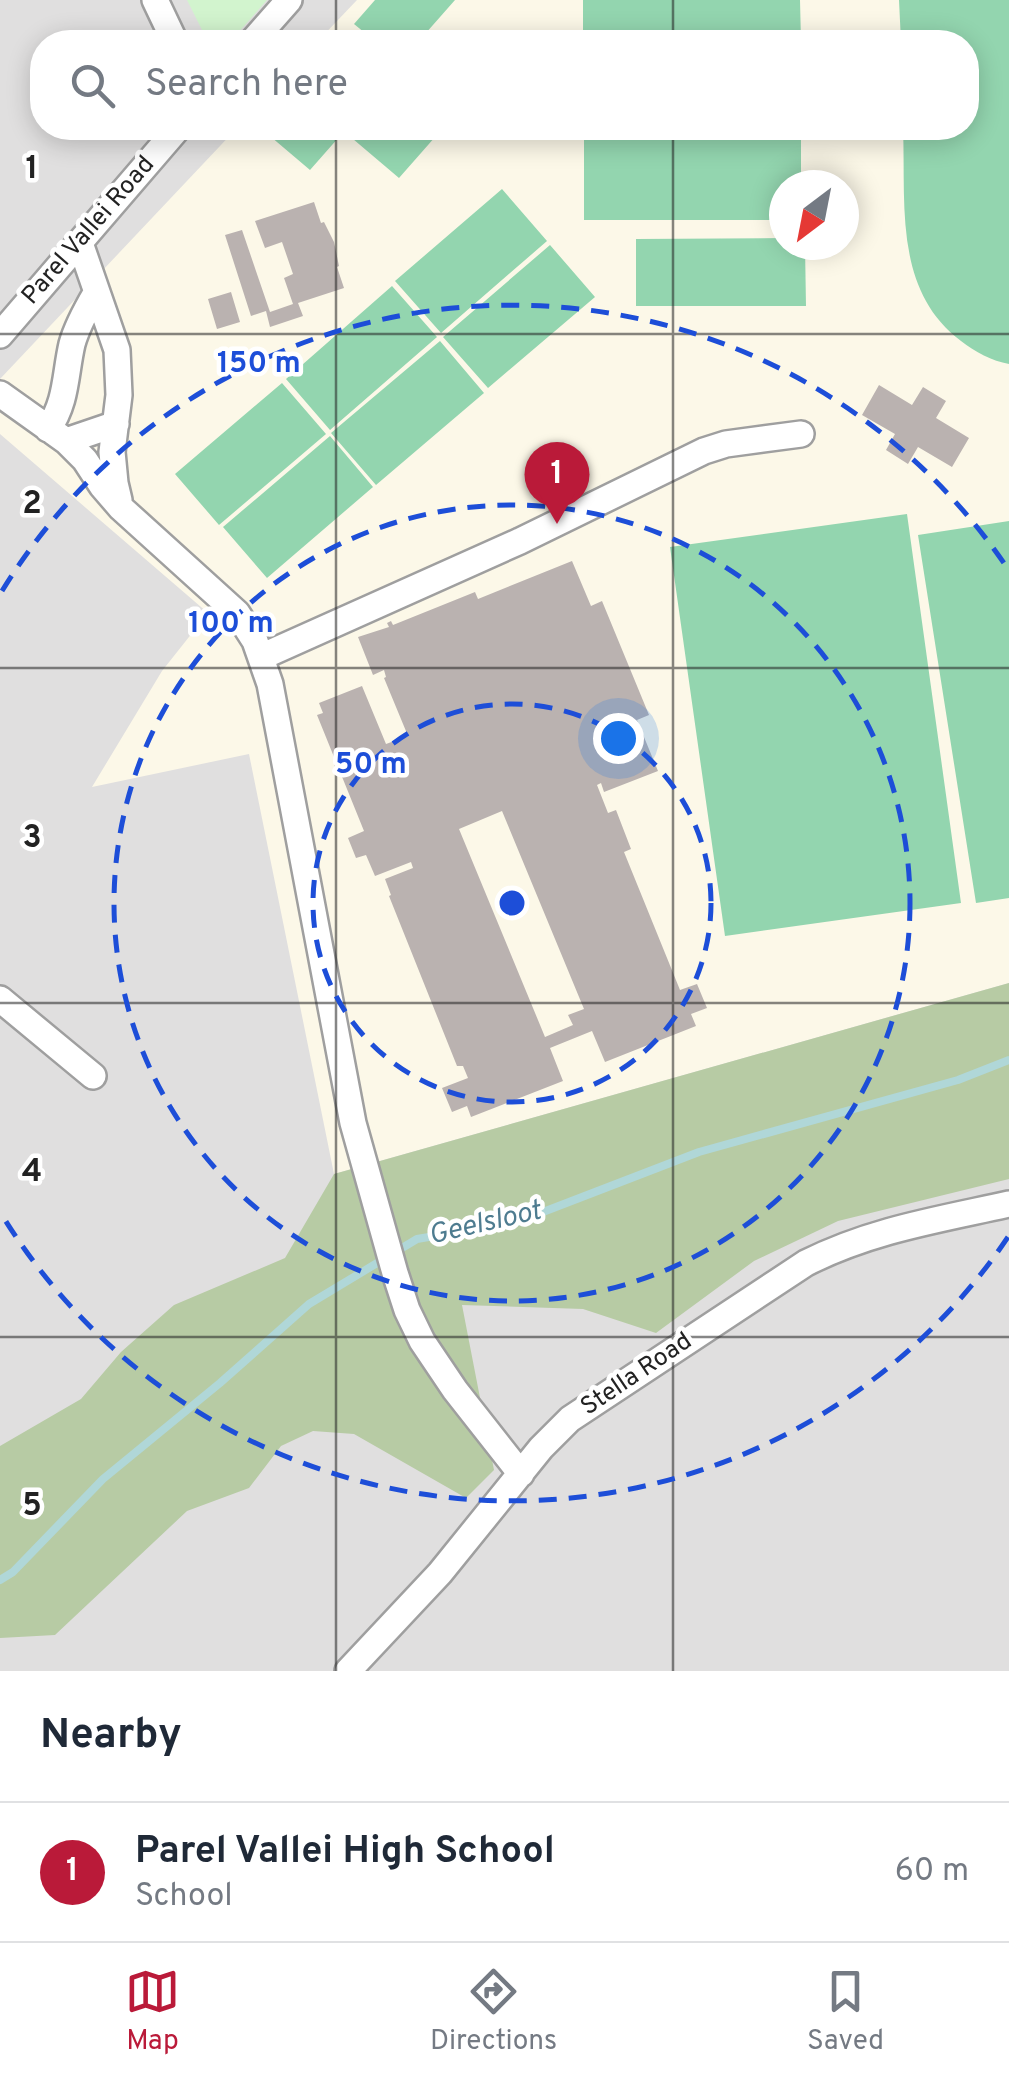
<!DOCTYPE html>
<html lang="en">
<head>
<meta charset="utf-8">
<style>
  :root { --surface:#fff; --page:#f2f2f3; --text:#1f2937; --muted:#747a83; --line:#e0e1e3; --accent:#ba1a39 }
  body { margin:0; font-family:Overpass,sans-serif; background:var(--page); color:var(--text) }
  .compass { position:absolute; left:769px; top:170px; width:90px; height:90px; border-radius:50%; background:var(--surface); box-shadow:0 5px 25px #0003; rotate:212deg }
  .you { position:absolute; left:618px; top:738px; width:35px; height:35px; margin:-25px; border:8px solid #fff; border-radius:50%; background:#1a73e8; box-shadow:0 0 0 15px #1a73e833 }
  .badge { display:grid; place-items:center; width:65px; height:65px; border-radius:50%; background:var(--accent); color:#fff; font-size:32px; font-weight:700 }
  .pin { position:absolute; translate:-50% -82px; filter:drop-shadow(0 2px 5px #0008) }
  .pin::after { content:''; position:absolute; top:52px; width:35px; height:30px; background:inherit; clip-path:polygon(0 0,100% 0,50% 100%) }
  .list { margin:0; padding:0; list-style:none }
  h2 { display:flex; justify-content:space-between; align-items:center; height:130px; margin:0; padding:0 40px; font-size:42px }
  h2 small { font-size:32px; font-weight:400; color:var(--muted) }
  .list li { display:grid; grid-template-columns:65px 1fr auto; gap:30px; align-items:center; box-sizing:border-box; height:140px; padding:0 40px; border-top:2px solid var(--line) }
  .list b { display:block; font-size:38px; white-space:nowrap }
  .list p { margin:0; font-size:32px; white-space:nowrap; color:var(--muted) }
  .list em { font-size:32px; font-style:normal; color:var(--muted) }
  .icon { flex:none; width:55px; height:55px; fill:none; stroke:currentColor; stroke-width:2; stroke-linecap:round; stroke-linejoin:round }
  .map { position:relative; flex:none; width:1009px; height:1671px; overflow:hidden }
  .search { position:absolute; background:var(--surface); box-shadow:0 5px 25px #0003; left:30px; right:30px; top:30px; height:110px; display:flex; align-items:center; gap:25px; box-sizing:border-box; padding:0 35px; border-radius:40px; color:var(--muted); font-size:38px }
  .sheet { height:270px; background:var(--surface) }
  nav { display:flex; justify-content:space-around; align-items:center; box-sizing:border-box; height:140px; border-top:2px solid var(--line); background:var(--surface); font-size:28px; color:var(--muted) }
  nav a { display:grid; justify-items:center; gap:5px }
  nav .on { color:var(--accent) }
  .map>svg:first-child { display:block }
  .residential { fill:#e0dfdf; fill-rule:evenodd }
  .education { fill:#fcf8e8; fill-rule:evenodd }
  .forest { fill:#b7cba4 }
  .park { fill:#d2f4ce }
  .pitch { fill:#93d5af }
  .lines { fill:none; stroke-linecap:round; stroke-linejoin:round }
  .stream { stroke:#b0d7d8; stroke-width:8 }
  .building { fill:#bab2b0; fill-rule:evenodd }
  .minor-casing { stroke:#9f9f9f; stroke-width:30 }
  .minor { stroke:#fff; stroke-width:25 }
  .grid { fill:none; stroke:#222; stroke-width:2.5; stroke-opacity:0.55 }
  .ring { fill:none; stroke:#1d4ed8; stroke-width:5; stroke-dasharray:18 12 }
  .labels { text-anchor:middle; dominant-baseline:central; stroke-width:9; stroke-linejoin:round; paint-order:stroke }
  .street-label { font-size:25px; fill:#222; stroke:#fff }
  .water-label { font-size:28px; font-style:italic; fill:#4e7c90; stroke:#fff }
  .grid-label { font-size:32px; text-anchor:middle; font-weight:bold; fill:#222; stroke:#fff; stroke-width:9; stroke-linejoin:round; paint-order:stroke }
  .centre { fill:#1d4ed8; stroke:#fff; stroke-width:5 }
  .ring-label { font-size:30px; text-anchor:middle; font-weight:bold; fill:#1d4ed8; stroke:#fff; stroke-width:9; stroke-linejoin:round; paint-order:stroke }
</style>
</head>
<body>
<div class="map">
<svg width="1009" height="1671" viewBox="0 0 1009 1671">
  <rect width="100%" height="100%" fill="#f1edea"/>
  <path class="residential" d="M0,0H1009V1671H0ZM42,42H966V128H42ZM784,185H844V245H784Z"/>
  <path class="education" d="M357,0H1009V983L334,1174L249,754L92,787L162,671L208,613L0,434V379L237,128H966V42H317ZM784,185H844V245H784Z"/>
  <path class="forest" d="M1009,983V1179L838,1221L754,1261L656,1333L583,1309L462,1305L494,1470L466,1498L354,1434L313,1431L281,1446L249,1488L187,1511L55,1635L0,1638V1446L81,1399L121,1352L174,1305L285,1258L334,1174Z"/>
  <path class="park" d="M187,0H267L230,42H208Z"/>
  <path class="pitch" d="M375,0H455L418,42H376L354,24Z
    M583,0H800L801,42H583Z
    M899,0H1009V364C992,361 975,352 961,341C893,290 906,203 903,128H966V42H901Z
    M267,128H347L310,170L264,131Z
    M362,128H443L399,178L353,139Z
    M584,128H801V185H784V220H584Z
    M502,189L547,241L441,333L395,281Z
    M784,238V245H805L806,306H636V239Z
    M550,245L595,297L488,388L443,337Z
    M392,286L437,337L330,430L286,379Z
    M440,341L484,393L376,485L331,433Z
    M282,383L326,434L219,525L175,474Z
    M330,436L373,487L267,578L223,527Z
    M907,514L961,903L725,936L670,547Z
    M1009,521V898L976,903L918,535Z"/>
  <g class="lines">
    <path class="stream" d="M0,1580L13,1572L103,1479L220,1383L309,1304L417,1239L517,1222L699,1152L958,1080L1009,1060"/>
  </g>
  <path class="building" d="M314,202L321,223L324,222L334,242L339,266L337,267L344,288L298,303L303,316L270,327L266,311L251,316L225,235L242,230L270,312L293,304L284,278L293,274L282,242L265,248L255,221Z
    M231,292L240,322L217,329L208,299Z
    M879,385L912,405L923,387L946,401L936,418L969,438L952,467L918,447L908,464L886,450L895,434L862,415Z
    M572,561L591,606L602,601L649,715L637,720L658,771L604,792L601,783L597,785L608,813L616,810L631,849L624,852L680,990L697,984L707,1008L691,1014L696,1026L605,1062L592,1031L550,1048L563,1081L471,1117L467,1106L452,1112L442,1088L468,1078L463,1066H457L389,896L391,895L385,879L413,868L411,862L375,876L366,855L356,858L348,838L364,831L317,715L323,713L319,703L362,686L386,744L408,736L384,678L386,677L384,670L373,675L358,637L389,627L387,623L391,621L393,625L475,592L478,599ZM502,811L584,1009L568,1015L573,1025L545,1037L459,829Z"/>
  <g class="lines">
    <defs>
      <path id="minor" d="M155,0L175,42
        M252,42L289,0
        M80,243L117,350L119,395L112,452L115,483L119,500
        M0,335L178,128
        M0,394L66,441L116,424
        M48,429C67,402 65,374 72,344C77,326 86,310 96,293
        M66,441L85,460L102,486L121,508L237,613L255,641L270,684L353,1123L395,1273L407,1310L422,1341L455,1390L521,1474
        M261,657L520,541L704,451L726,444L801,434
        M0,999L93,1076
        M348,1671L440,1573L541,1448L570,1419L806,1263C872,1230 937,1220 1009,1204"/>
    </defs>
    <use href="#minor" class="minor-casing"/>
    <use href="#minor" class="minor"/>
  </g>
  <path class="grid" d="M336,0V42M673,0V42M336,128V1671M673,128V1671M0,334H1009M0,668H1009M0,1003H1009M0,1337H1009"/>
  <g class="ring">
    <circle cx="512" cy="903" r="199"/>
    <circle cx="512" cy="903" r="398"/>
    <path d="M1008 1237A598 598 0 0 1 2 1215M2 591A598 598 0 0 1 1008 569"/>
  </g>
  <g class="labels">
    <g class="street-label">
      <text transform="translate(89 231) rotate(-49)">Parel Vallei Road</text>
      <text transform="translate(637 1375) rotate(-34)">Stella Road</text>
    </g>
    <g class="water-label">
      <text transform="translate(485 1224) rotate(-13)">Geelsloot</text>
    </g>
  </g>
  <g class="grid-label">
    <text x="32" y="178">1</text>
    <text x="32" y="513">2</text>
    <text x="32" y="847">3</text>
    <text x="32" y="1181">4</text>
    <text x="32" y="1515">5</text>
  </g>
  <circle cx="512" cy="903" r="15" class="centre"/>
  <g class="ring-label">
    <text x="259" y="372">150 m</text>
    <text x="231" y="632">100 m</text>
    <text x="371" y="773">50 m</text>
  </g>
</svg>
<svg class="compass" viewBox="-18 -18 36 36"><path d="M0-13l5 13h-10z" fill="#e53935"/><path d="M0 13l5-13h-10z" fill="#747a83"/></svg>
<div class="you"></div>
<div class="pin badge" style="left:557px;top:524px">1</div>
<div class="search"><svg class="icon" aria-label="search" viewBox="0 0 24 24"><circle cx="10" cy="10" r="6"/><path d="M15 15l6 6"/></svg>Search here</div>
</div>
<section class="sheet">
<h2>Nearby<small></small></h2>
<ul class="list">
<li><span class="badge">1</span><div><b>Parel Vallei High School</b><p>School</p></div><em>60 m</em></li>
</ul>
</section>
<nav>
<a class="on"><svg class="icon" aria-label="map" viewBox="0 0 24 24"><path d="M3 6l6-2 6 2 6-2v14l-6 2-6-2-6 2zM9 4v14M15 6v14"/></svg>Map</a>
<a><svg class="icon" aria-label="directions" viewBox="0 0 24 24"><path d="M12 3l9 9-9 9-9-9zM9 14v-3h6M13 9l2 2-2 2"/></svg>Directions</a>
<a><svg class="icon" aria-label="saved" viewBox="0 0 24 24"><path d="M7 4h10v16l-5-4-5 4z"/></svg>Saved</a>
</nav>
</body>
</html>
